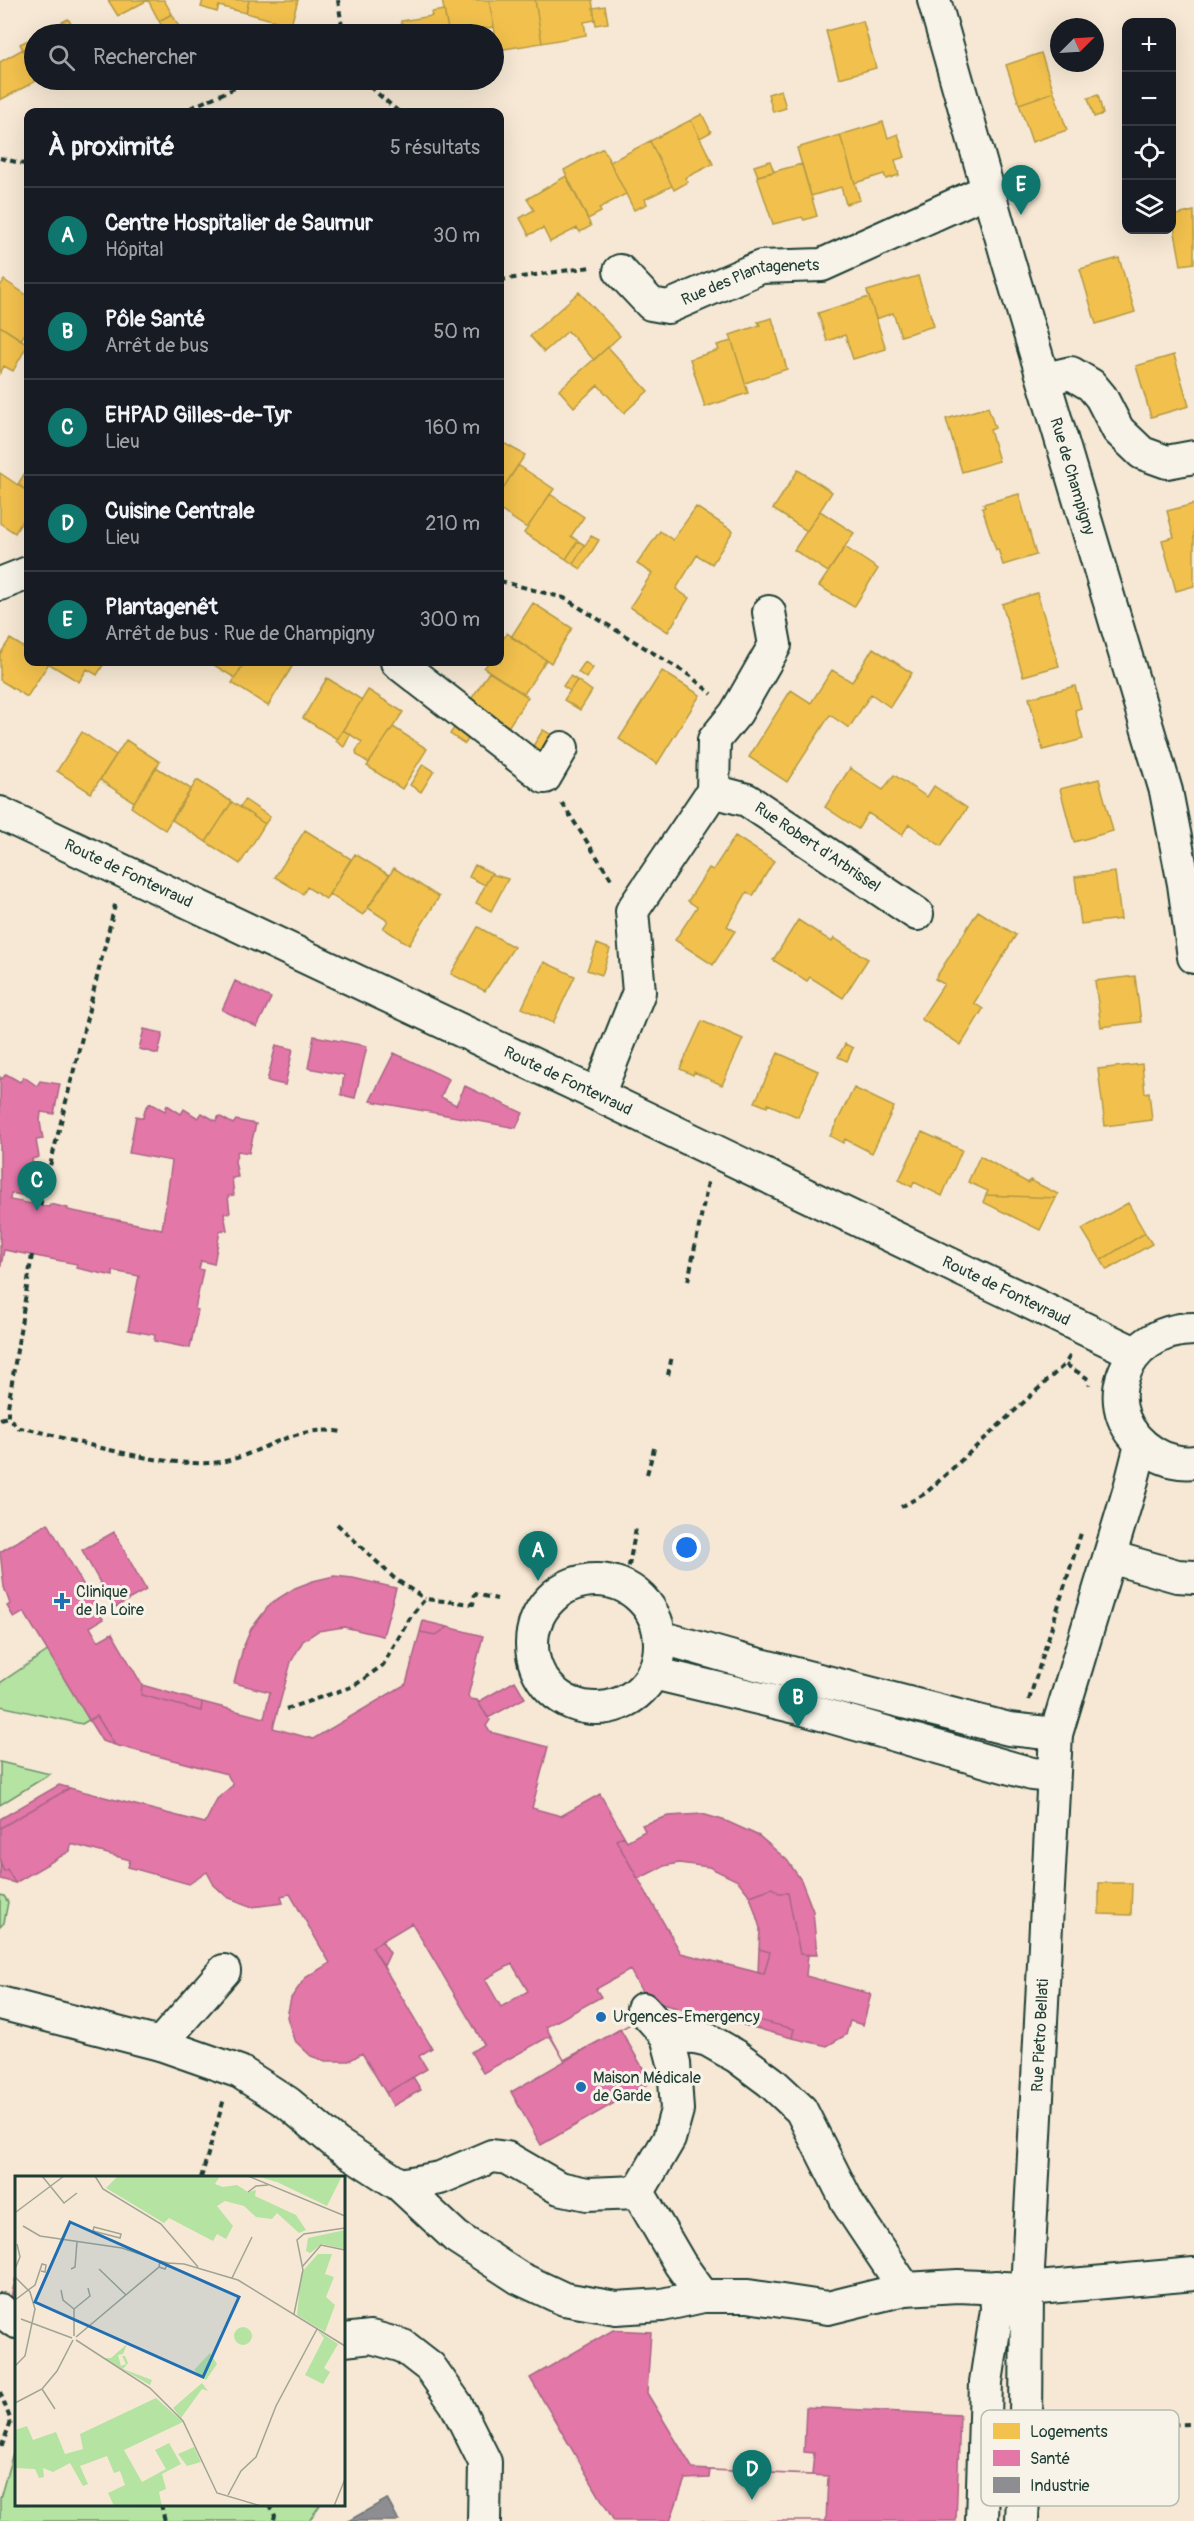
<!DOCTYPE html>
<html lang="fr">
<head>
<meta charset="utf-8">
<style>
  :root { --surface:#171b24; --page:#20242c; --text:#f1f3f6; --muted:#9ea1a6; --line:#363941; --accent:#0f766e }
  body { margin:0; font-family:Pangolin,sans-serif; background:var(--page); color:var(--text) }
  .controls { position:absolute; right:18px; top:18px; display:grid; overflow:hidden; border-radius:12px; box-shadow:0 6px 24px #0002 }
  .controls button { width:54px; height:54px; display:grid; place-items:center; padding:0; border:0; border-bottom:2px solid var(--line); background:var(--surface); color:var(--text); font:30px sans-serif }
  .compass { position:absolute; left:1050px; top:18px; width:54px; height:54px; border-radius:50%; background:var(--surface); box-shadow:0 6px 24px #0002; rotate:66deg }
  .you { position:absolute; left:687px; top:1548px; width:21px; height:21px; margin:-15px; border:4px solid #fff; border-radius:50%; background:#1a73e8; box-shadow:0 0 0 9px #1a73e833 }
  .badge { display:grid; place-items:center; width:39px; height:39px; border-radius:50%; background:var(--accent); color:#fff; font-size:20px; font-weight:700 }
  .pin { position:absolute; translate:-50% -50px; filter:drop-shadow(0 2px 3px #0008) }
  .pin::after { content:''; position:absolute; top:32px; width:21px; height:18px; background:inherit; clip-path:polygon(0 0,100% 0,50% 100%) }
  .list { margin:0; padding:0; list-style:none }
  h2 { display:flex; justify-content:space-between; align-items:center; height:78px; margin:0; padding:0 24px; font-size:26px }
  h2 small { font-size:20px; font-weight:400; color:var(--muted) }
  .list li { display:grid; grid-template-columns:39px 1fr auto; gap:18px; align-items:center; box-sizing:border-box; height:96px; padding:0 24px; border-top:2px solid var(--line) }
  .list b { display:block; font-size:22px; white-space:nowrap }
  .list p { margin:0; font-size:20px; white-space:nowrap; color:var(--muted) }
  .list em { font-size:20px; font-style:normal; color:var(--muted) }
  .icon { flex:none; width:33px; height:33px; fill:none; stroke:currentColor; stroke-width:2; stroke-linecap:round; stroke-linejoin:round }
  .map { position:relative; flex:none; width:1194px; height:2521px; overflow:hidden }
  .search { position:absolute; background:var(--surface); box-shadow:0 6px 24px #0002; left:24px; top:24px; width:480px; height:66px; display:flex; align-items:center; gap:15px; box-sizing:border-box; padding:0 21px; border-radius:33px; color:var(--muted); font-size:22px }
  .panel { position:absolute; background:var(--surface); box-shadow:0 6px 24px #0002; left:24px; top:108px; width:480px; height:558px; border-radius:12px }
  .map>svg:first-child { display:block }
  .green { fill:#b5e3a2; stroke:#6a906b; stroke-width:1.5 }
  .homes { fill:#f2c14e; stroke:#b39946; stroke-width:1.5 }
  .health { fill:#e377a8; stroke:#a86685; stroke-width:1.5; fill-rule:evenodd }
  .industry { fill:#8d8d92; stroke:#6c7576; stroke-width:1.5 }
  .lines { fill:none; stroke-linecap:round; stroke-linejoin:round }
  .minor-casing { stroke:#1f3d34; stroke-width:36 }
  .path { stroke:#1f3d34; stroke-width:4; stroke-dasharray:6 4.5; stroke-linecap:butt }
  .minor { stroke:#f7f3e8; stroke-width:32 }
  .poi-dot { fill:#1f6fb2; stroke:#f7f3e8; stroke-width:2 }
  .labels { text-anchor:middle; dominant-baseline:central; stroke-width:6; stroke-linejoin:round; paint-order:stroke }
  .street-label { font-size:16px; fill:#1f3d34; stroke:#f7f3e8 }
  .poi-label { font-size:16px; fill:#1f3d34; stroke:#f7f3e8; text-anchor:start }
  .inset-road { fill:none; stroke:#a0a494; stroke-width:1.5 }
  .view { fill:#1f6fb2; fill-opacity:0.15; stroke:#1f6fb2; stroke-width:3 }
  .inset-edge { fill:none; stroke:#1f3d34; stroke-width:3 }
  .key { fill:#f7f3e8; stroke:#b6bcb2; stroke-width:1.5 }
  .key-label { font-size:16px; fill:#1f3d34 }
</style>
</head>
<body>
<div class="map">
<svg width="1194" height="2521" viewBox="0 0 1194 2521">
  <rect width="100%" height="100%" fill="#f6e8d4"/>
  <filter id="ink" filterUnits="userSpaceOnUse"><feTurbulence type="fractalNoise" baseFrequency=".0167" numOctaves="2"/><feDisplacementMap in="SourceGraphic" scale="12" xChannelSelector="R" yChannelSelector="G"/><feConvolveMatrix kernelMatrix="1 2 1 2 8 2 1 2 1" color-interpolation-filters="sRGB"/></filter>
  <g filter="url(#ink)">
    <path class="green" d="M49,1650L89,1720L82,1724L0,1706V1683Z
      M0,1762L50,1774L0,1805Z
      M0,1895L4,1896L8,1902L4,1923L0,1927Z
      M16,2442V2504L320,2505L309,2521H0V2498Z"/>
    <path class="homes" d="M108,0H148L118,16Z
      M148,0H164L172,14L159,21Z
      M203,0H249L246,13L219,6L217,12L201,7Z
      M249,0H298L291,25L246,13Z
      M442,0H489L494,27L449,34Z
      M489,0H535L542,43L498,50Z
      M535,0H592L595,20L584,22L586,35L542,43Z
      M605,6L608,23L596,25L593,8Z
      M444,10L449,34H404L401,21L432,16L431,12Z
      M172,14L183,34H166L159,21Z
      M68,19L78,34H39Z
      M863,21L876,68L839,78L826,31Z
      M34,37V69L20,44Z
      M23,49L34,69V80H38L0,100V62Z
      M1041,53L1054,92L1019,104L1006,65Z
      M781,90L786,108L773,112L768,94Z
      M1054,92L1067,130L1032,142L1019,104Z
      M1098,95L1103,114L1094,117L1088,98Z
      M702,114L711,132L700,138L691,120Z
      M691,120L713,164L685,178L688,182L674,190L650,141Z
      M883,122L888,138L898,134L905,157L895,160L899,175L886,179L884,174L855,183L840,135Z
      M840,135L860,200L846,204L841,187L811,196L797,148Z
      M650,141L672,186L645,199L647,204L634,210L610,162Z
      M603,148L626,194L599,208L601,212L588,219L564,170Z
      M770,161L774,172L758,176L754,166Z
      M802,164L817,216L804,220L802,217L773,224L757,176Z
      M566,176L591,226L580,232L577,228L550,242L543,228L529,235L520,218L534,210L527,199Z
      M1194,211V263L1181,265L1172,216Z
      M1119,258L1135,312L1096,324L1080,269Z
      M918,276L934,326L901,336L893,313L876,319L867,291Z
      M4,280L28,296V329L21,340L0,326V287Z
      M579,292L620,336L594,360L568,331L544,352L530,336Z
      M869,297L886,349L853,359L845,335L827,341L818,313Z
      M772,318L787,369L745,383L730,335L760,325L758,322Z
      M0,326L28,344L13,371L4,366L0,373Z
      M732,341L748,393L705,407L690,359L719,350L717,345Z
      M608,347L648,391L624,413L598,385L574,407L559,390Z
      M1174,355L1189,406L1151,417L1136,366Z
      M988,407L995,428L990,430L999,461L962,472L946,419Z
      M500,441L525,455L500,493Z
      M518,465L554,489L527,528L500,510V493Z
      M28,468V492L18,484Z
      M798,470L832,492L807,531L773,509Z
      M0,473L28,492V512L15,533L0,523Z
      M550,494L584,517L571,536L578,541L566,559L524,533Z
      M1019,494L1036,555L1003,565L998,549L996,550L982,508L985,507L983,504Z
      M1194,504V586L1176,591L1162,540L1174,537L1167,511Z
      M696,507L733,531L712,564L697,555L676,589L689,598L668,632L630,607L652,573L637,564L660,531L673,540Z
      M820,511L854,533L828,572L794,550Z
      M591,536L599,540L581,569L573,564Z
      M578,541L585,545L573,564L566,559Z
      M845,547L878,569L854,607L819,586Z
      M1037,593L1059,666L1023,676L1002,604Z
      M533,603L572,628L551,663L511,637Z
      M507,633L546,660L524,694L484,668L489,662H500V644Z
      M10,639L28,650V662L49,663L27,697L0,680V654Z
      M873,648L912,673L890,707L871,694L849,728L830,715L787,782L749,757L791,690L811,703L832,670L852,682Z
      M46,662H105L97,675L87,669L79,682Z
      M209,662H245L235,678Z
      M245,662H288L293,665L268,706L232,683Z
      M585,662L593,668L586,678L578,672Z
      M662,671L700,695L657,764L619,739Z
      M489,672L528,697L505,732L466,707Z
      M570,676L577,680L570,691L563,686Z
      M327,678L362,700L337,739L303,718Z
      M577,680L592,691L580,710L564,700Z
      M1075,686L1081,708L1075,710L1083,739L1043,750L1029,698Z
      M368,690L403,712L369,763L357,755L356,751L362,742L343,730Z
      M460,719L475,729L465,744L450,734Z
      M393,727L427,749L402,789L367,766Z
      M343,730L350,735L344,747L336,741Z
      M543,730L554,736L541,756L531,749Z
      M82,732L116,755L91,793L57,771Z
      M126,740L160,762L134,802L100,780Z
      M423,764L434,771L421,792L410,785Z
      M156,767L191,789L165,830L131,807Z
      M850,768L883,790L894,775L927,797L934,786L967,808L941,846L909,824L902,835L868,813L858,829L825,807Z
      M1099,779L1113,831L1074,842L1060,789Z
      M197,780L232,802L206,842L172,820Z
      M245,800L270,817L265,824L240,807Z
      M232,802L265,824L240,864L206,842Z
      M305,830L351,859L326,899L307,887L303,894L275,877Z
      M735,836L774,861L753,896L747,892L727,926L735,931L713,965L675,940L697,907L688,901L709,868L713,870Z
      M355,854L389,875L363,915L329,894Z
      M475,865L492,873L485,885L469,877Z
      M394,868L439,897L409,945L383,928L388,921L368,908Z
      M1115,872L1121,919L1081,924L1075,877Z
      M491,874L508,879L491,911L476,903Z
      M978,911L1016,935L974,1003L983,1009L961,1045L921,1019L944,984L935,979Z
      M798,920L832,942L834,938L868,959L843,998L810,977L807,981L773,960Z
      M478,927L514,947L485,991L451,974Z
      M597,944L610,949L602,975L587,970Z
      M544,962L575,976L553,1023L522,1008Z
      M1135,976L1141,1022L1101,1027L1095,981Z
      M702,1021L743,1039L722,1085L694,1072L693,1075L680,1069Z
      M845,1044L853,1048L847,1061L838,1057Z
      M778,1053L818,1071L798,1117L768,1104L767,1107L755,1102Z
      M1142,1064L1145,1093L1149,1092L1152,1120L1105,1126L1098,1069Z
      M854,1088L894,1107L872,1153L845,1139L843,1143L830,1136Z
      M922,1132L962,1150L942,1196L914,1182L912,1187L899,1180Z
      M980,1156L1028,1183L1030,1180L1058,1194L1056,1198L986,1195L988,1191L968,1182Z
      M986,1195L1056,1198L1040,1230L983,1202Z
      M1128,1203L1145,1233L1101,1260L1082,1229Z
      M1145,1233L1152,1244L1107,1270L1101,1260Z
      M1099,1883H1132L1131,1915L1099,1914Z"/>
    <path class="health" d="M235,981L271,998L257,1027L222,1010Z
      M144,1029L163,1033L158,1054L139,1049Z
      M314,1036L367,1046L355,1098L341,1095L344,1075L308,1068Z
      M276,1045L293,1049L285,1085L267,1081Z
      M394,1053L449,1079L441,1097L456,1105L465,1086L523,1113L516,1128L370,1101Z
      M6,1074L20,1082L24,1077L37,1086L40,1081L60,1084L54,1114L41,1112L40,1122L43,1139L36,1140L39,1157L32,1159L35,1175L28,1176L26,1196L11,1193L10,1200L49,1207L50,1204L68,1208V1210L162,1229L172,1161L129,1153L136,1116L143,1118L145,1109L150,1103L165,1111L167,1105L181,1114L184,1109L198,1118L202,1113L216,1121L219,1116L233,1124L236,1120L256,1124L249,1153L238,1151L235,1161L238,1177L232,1178L234,1195L228,1196L230,1213H224L227,1230L220,1231L214,1264L201,1261L199,1269L203,1270L195,1309L198,1310L190,1348L154,1341L155,1335L128,1330L139,1276L113,1271V1276L76,1268L77,1264L4,1250L0,1270V1077L2,1079Z
      M48,1523L103,1619L90,1627L98,1641L112,1633L142,1685L141,1695L201,1711L202,1702L264,1718L270,1692L234,1683L243,1648L251,1629L271,1603L295,1588L313,1581L334,1576L353,1578L396,1588L383,1636L344,1627L318,1631L303,1641L291,1662L273,1728L313,1739L406,1684L420,1632L436,1635L448,1627L483,1636L468,1696L470,1699L477,1700L483,1710L490,1720L486,1726L490,1732L548,1747L532,1808L561,1816L600,1794L624,1836L616,1840L681,1953L764,1974L770,1952L759,1949L760,1928L750,1896L772,1888L779,1893H788L800,1954L808,1955L806,1976L871,1994L863,2025L850,2021L846,2035L827,2046L792,2038L794,2029L750,2018L748,2026L646,2000L638,2020L564,2060L550,2036L483,2073L471,2052L484,2044L412,1923L372,1947L432,2048L419,2056L427,2069L386,2093L362,2053L349,2061H325L311,2056L294,2040L287,2017L291,1998L305,1978L330,1963L290,1894L281,1896L283,1903L252,1907L227,1897L214,1885L207,1872L189,1884L128,1867L130,1860L71,1844L70,1851L15,1883L7,1869L4,1871L0,1864V1828L70,1788L205,1823L217,1799L233,1785L227,1774L115,1745L97,1716L89,1720L24,1612L14,1618L7,1606L10,1604L4,1587L0,1552ZM512,1964L528,1991L501,2007L485,1979Z
      M114,1532L146,1590L114,1608L82,1550Z
      M423,1621L448,1627L436,1635L420,1632Z
      M515,1681L525,1698L488,1718L478,1702Z
      M142,1685L202,1702L201,1711L141,1695Z
      M97,1716L115,1745L102,1741L89,1720Z
      M59,1785L70,1788L0,1828V1819Z
      M702,1814L726,1821L759,1836L787,1860L801,1880L813,1911L817,1955L800,1954L788,1893H779L772,1888L750,1896L738,1881L709,1867L679,1863L664,1866L638,1879L616,1840L624,1836L627,1841L645,1831L642,1825L668,1816Z
      M0,1861L4,1871L7,1869L15,1883L0,1879Z
      M382,1941L390,1953L384,1966L372,1947Z
      M759,1949L770,1952L764,1974L758,1973Z
      M630,1970L646,1999L638,2020L564,2060L546,2027L601,1997L596,1989Z
      M750,2018L794,2029L792,2038L748,2026Z
      M620,2029L651,2082L541,2145L511,2092Z
      M413,2077L421,2090L393,2106L386,2093Z
      M16,2277V2298L11,2297Z
      M613,2330L651,2332L647,2393L693,2469L812,2475L814,2453L804,2452L806,2407L960,2415L956,2521H614L530,2378Z
      M710,2470L828,2476L826,2521H670L685,2479L709,2478Z"/>
    <path class="industry" d="M387,2499L399,2521H348Z"/>
    <g class="lines">
      <defs>
        <g id="minor">
          <path id="s1" d="M934,0L1008,260L1166,791L1184,884L1194,957"/>
          <path id="s2" d="M620,271L651,304L668,307L761,267L822,265L988,190"/>
          <path d="M1045,379L1071,373L1091,385L1101,397L1118,430L1142,453L1167,462L1194,457"/>
          <path d="M0,584L28,573"/>
          <path d="M397,662L545,777L562,748"/>
          <path id="s3" d="M713,791L747,800L917,914"/>
          <path id="s4" d="M0,813L598,1095L1135,1353"/>
          <path d="M598,1095L639,992L632,911L713,791L714,740L736,713L775,645L769,612"/>
          <path d="M1194,1329C1121,1329 1091,1414 1154,1453C1165,1460 1181,1464 1194,1462"/>
          <path d="M1110,1557L1177,1576L1194,1577"/>
          <circle cx="596" cy="1644" r="64"/>
          <path d="M660,1637L737,1659L1009,1729L1056,1734"/>
          <path d="M653,1673L800,1708L1032,1774L1052,1776"/>
          <path d="M0,2003L160,2044L240,2072L288,2103L337,2144L400,2185L456,2237L519,2278L564,2299L616,2308L662,2305L703,2296H748L828,2308L905,2289L958,2286L1027,2289L1194,2274"/>
          <path d="M643,2009L667,2036L674,2063L677,2110L669,2139L638,2192L680,2264L703,2296"/>
          <path d="M667,2036L695,2037L708,2040L736,2056L771,2082L801,2110L849,2205L905,2289"/>
          <path d="M160,2044L224,1971"/>
          <path d="M400,2185L440,2178L492,2156L507,2158L559,2188L587,2194L638,2192"/>
          <path d="M0,2310L16,2322"/>
          <path d="M344,2340L371,2337L403,2346L430,2367L456,2404L485,2462L484,2521"/>
          <path d="M982,2521L986,2382L997,2310L996,2287"/>
          <path id="s5" d="M1022,2521L1026,2422L1027,2289L1056,1734L1130,1488L1141,1445"/>
        </g>
      </defs>
      <use href="#minor" class="minor-casing"/>
      <path class="path" d="M338,0L343,34
        M362,80L399,112
        M181,112L253,80
        M0,158L28,165
        M500,280L591,267
        M500,581L564,598L689,675L712,694
        M562,803L613,882
        M40,1206L116,901
        M32,1255L8,1407V1417L19,1428C38,1430 55,1436 73,1441C114,1451 166,1465 209,1463C257,1461 287,1423 342,1432
        M688,1281L708,1182
        M1070,1356L1065,1364L1087,1378L1089,1385
        M668,1375L672,1356
        M0,1419L8,1417
        M647,1474L655,1445
        M901,1507L926,1493L1065,1364
        M337,1524L394,1578L425,1599
        M625,1587L636,1528
        M1029,1700L1082,1530
        M286,1709L354,1686L383,1665L411,1616L425,1599L473,1604L475,1594L497,1599
        M201,2178L224,2099
        M0,2392L11,2421L0,2451
        M1057,2423L1107,2426L1194,2424
        M161,2504L165,2521
        M270,2504L275,2516L273,2521"/>
      <use href="#minor" class="minor"/>
    </g>
  </g>
  <g class="poi-dot">
    <path d="M59 1592h6v6h6v6h-6v6h-6v-6h-6v-6h6z"/>
    <circle cx="601" cy="2017" r="6"/>
    <circle cx="581" cy="2087" r="6"/>
  </g>
  <g class="labels">
    <g class="street-label">
      <text stroke="none"><textPath href="#s2" startOffset="150">Rue des Plantagenets</textPath></text>
      <text stroke="none"><textPath href="#s1" startOffset="496">Rue de Champigny</textPath></text>
      <text stroke="none"><textPath href="#s3" startOffset="120">Rue Robert d'Arbrissel</textPath></text>
      <text stroke="none"><textPath href="#s4" startOffset="142">Route de Fontevraud</textPath></text>
      <text stroke="none"><textPath href="#s4" startOffset="628">Route de Fontevraud</textPath></text>
      <text stroke="none"><textPath href="#s4" startOffset="1114">Route de Fontevraud</textPath></text>
      <text stroke="none"><textPath href="#s5" startOffset="486">Rue Pietro Bellati</textPath></text>
    </g>
    <g class="poi-label">
      <text x="76" y="1592">Clinique<tspan x="76" dy="18">de la Loire</tspan></text>
      <text x="613" y="2017">Urgences-Emergency</text>
      <text x="593" y="2078">Maison Médicale<tspan x="593" dy="18">de Garde</tspan></text>
    </g>
  </g>
  <g transform="translate(15 2176)">
    <rect width="330" height="330" fill="#f6e8d4"/>
    <path d="M103,0H205L200,8L208,11L222,9L233,16L241,14L240,20L281,39L291,54L284,57L262,37L257,43L241,41L229,30L210,25L202,30L218,50L211,63L202,58L198,65L154,42L149,47L91,12ZM241,0H327L312,30L262,6ZM330,54V73L307,68L295,77L291,75L293,62ZM303,78H317L310,98L319,101L311,121L320,129L310,156L282,139L286,97ZM219 160a9 9 0 1 1 18 0a9 9 0 1 1-18 0ZM302,154L323,168L309,192L315,196L308,208L290,199L309,162ZM112,168L108,178L103,179L106,190L111,188L107,180H110L113,187L108,193L137,204L135,209L88,182H96ZM195,177L202,188L191,204L179,194ZM187,207L193,215L187,213L166,242L158,232ZM141,222L168,246L109,274L127,306L151,293L140,274L154,267L166,288L147,298L151,313L144,316L147,330H99L93,317L110,309L105,295L99,297L92,280L65,290L73,308L68,310L55,287L38,296L28,292L29,301L24,302L20,293L0,292V254L12,250L18,264L41,256L50,278L68,273L65,258ZM179,271L186,286L172,290L163,278Z" fill="#b5e3a2"/>
    <path class="inset-road" d="M27,0L49,27L62,17M80,0L88,13L146,48L183,91M233,0L330,40M233,16L241,10L253,9M1,36L49,0M8,50L25,60L107,72L145,85M79,51L106,58L105,62L78,55ZM153,87L169,88L223,104L330,170M287,91L306,69L330,74M0,93L5,81L2,68M56,93L60,91L62,66M84,93L111,119M0,101L15,116L20,133L10,180L0,190M217,102L237,61M46,114L48,124L59,133M0,124L20,109L27,88L31,89L30,96L26,95M279,138L288,94L282,64L289,58L330,52M6,143L57,162M59,160V133L75,120L73,112M61,161L144,91L145,85L153,87L150,93L144,91M61,164L135,212L168,245L202,317L246,330M27,213L40,233M0,227L27,213L42,195L58,164M213,319L226,295L241,281L261,230L302,153M319,330L330,303"/>
    <path class="view" d="M55,46L224,121L188,201L20,126Z"/>
    <rect width="330" height="330" class="inset-edge"/>
  </g>
  <rect x="981" y="2410" width="198" height="96" rx="9" class="key"/>
  <rect x="993" y="2423" width="27" height="16" fill="#f2c14e"/>
  <rect x="993" y="2450" width="27" height="16" fill="#e377a8"/>
  <rect x="993" y="2477" width="27" height="16" fill="#8d8d92"/>
  <g class="key-label">
    <text x="1030" y="2437">Logements</text>
    <text x="1030" y="2464">Santé</text>
    <text x="1030" y="2491">Industrie</text>
  </g>
</svg>
<div class="controls">
<button>+</button>
<button>−</button>
<button><svg class="icon" aria-label="locate" viewBox="0 0 24 24"><circle cx="12" cy="12" r="6"/><path d="M12 2v4M12 18v4M2 12h4M18 12h4"/></svg></button>
<button><svg class="icon" aria-label="layers" viewBox="0 0 24 24"><path d="M12 4l9 5-9 5-9-5zM3 14l9 5 9-5"/></svg></button>
</div>
<svg class="compass" viewBox="-18 -18 36 36"><path d="M0-13l5 13h-10z" fill="#e53935"/><path d="M0 13l5-13h-10z" fill="#9ea1a6"/></svg>
<div class="you"></div>
<div class="pin badge" style="left:538px;top:1581px">A</div>
<div class="pin badge" style="left:798px;top:1728px">B</div>
<div class="pin badge" style="left:37px;top:1211px">C</div>
<div class="pin badge" style="left:752px;top:2500px">D</div>
<div class="pin badge" style="left:1021px;top:215px">E</div>
<div class="search"><svg class="icon" aria-label="search" viewBox="0 0 24 24"><circle cx="10" cy="10" r="6"/><path d="M15 15l6 6"/></svg>Rechercher</div>
<section class="panel">
<h2>À proximité<small>5 résultats</small></h2>
<ul class="list">
<li><span class="badge">A</span><div><b>Centre Hospitalier de Saumur</b><p>Hôpital</p></div><em>30 m</em></li>
<li><span class="badge">B</span><div><b>Pôle Santé</b><p>Arrêt de bus</p></div><em>50 m</em></li>
<li><span class="badge">C</span><div><b>EHPAD Gilles-de-Tyr</b><p>Lieu</p></div><em>160 m</em></li>
<li><span class="badge">D</span><div><b>Cuisine Centrale</b><p>Lieu</p></div><em>210 m</em></li>
<li><span class="badge">E</span><div><b>Plantagenêt</b><p>Arrêt de bus · Rue de Champigny</p></div><em>300 m</em></li>
</ul>
</section>
</div>
</body>
</html>
